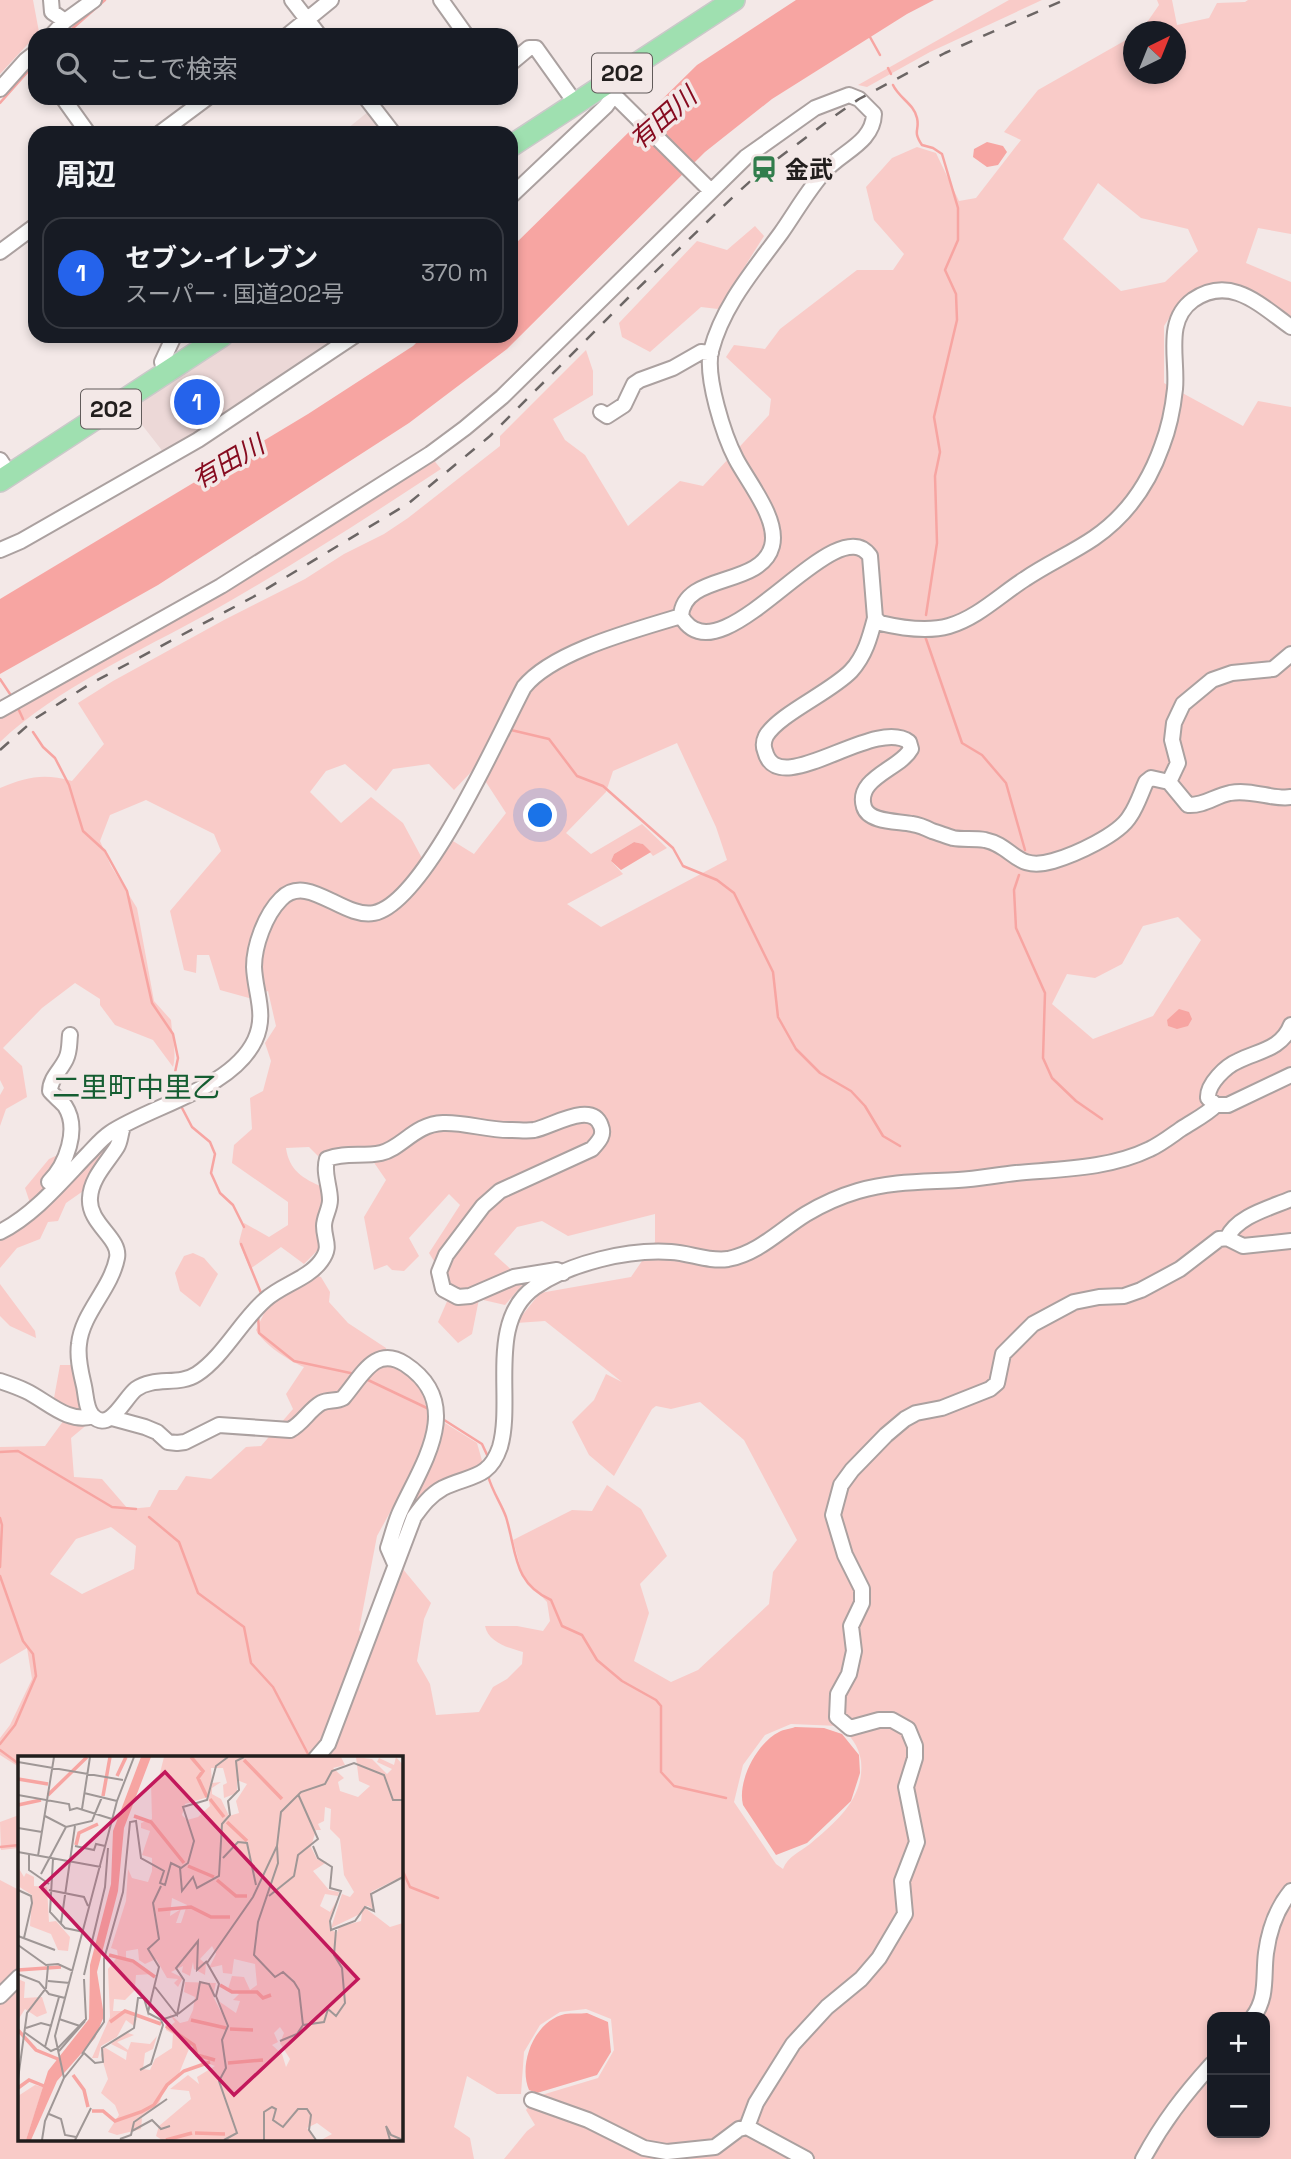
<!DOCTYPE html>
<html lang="ja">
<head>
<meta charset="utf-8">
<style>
  :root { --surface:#171b24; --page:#242831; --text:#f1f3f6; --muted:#9ea1a6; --line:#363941; --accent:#2563eb }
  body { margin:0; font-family:"Space Grotesk","Noto Sans JP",sans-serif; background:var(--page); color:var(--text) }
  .controls { position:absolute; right:21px; bottom:21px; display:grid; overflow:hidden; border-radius:14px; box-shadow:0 4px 10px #0003 }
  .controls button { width:63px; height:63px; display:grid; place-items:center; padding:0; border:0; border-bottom:2px solid var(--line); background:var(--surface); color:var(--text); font:35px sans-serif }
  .compass { position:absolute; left:1123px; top:21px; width:63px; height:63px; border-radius:50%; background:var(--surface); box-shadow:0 4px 10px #0003; rotate:43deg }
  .you { position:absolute; left:541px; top:816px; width:24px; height:24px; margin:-18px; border:5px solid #fff; border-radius:50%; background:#1a73e8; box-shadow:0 0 0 10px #1a73e833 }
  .badge { display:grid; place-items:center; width:46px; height:46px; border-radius:50%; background:var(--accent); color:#fff; font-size:23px; font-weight:700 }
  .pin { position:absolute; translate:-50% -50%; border:4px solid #fff; box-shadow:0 2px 7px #0006 }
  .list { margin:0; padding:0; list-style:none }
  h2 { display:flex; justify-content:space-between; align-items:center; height:91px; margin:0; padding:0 28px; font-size:30px }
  h2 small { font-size:23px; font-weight:400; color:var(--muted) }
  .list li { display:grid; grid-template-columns:46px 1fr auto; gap:21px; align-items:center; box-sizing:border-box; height:112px; margin:0 14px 14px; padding:0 14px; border:2px solid var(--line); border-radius:21px }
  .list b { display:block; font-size:26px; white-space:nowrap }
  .list p { margin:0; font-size:23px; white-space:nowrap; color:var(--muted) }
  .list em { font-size:23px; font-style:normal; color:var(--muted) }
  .icon { flex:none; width:38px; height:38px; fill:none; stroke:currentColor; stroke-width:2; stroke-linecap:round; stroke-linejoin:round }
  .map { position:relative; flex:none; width:1291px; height:2159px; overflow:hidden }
  .search { position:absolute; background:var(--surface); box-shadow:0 4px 10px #0003; left:28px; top:28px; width:490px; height:77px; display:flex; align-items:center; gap:18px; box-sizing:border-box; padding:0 24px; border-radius:21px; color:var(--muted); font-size:26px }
  .panel { position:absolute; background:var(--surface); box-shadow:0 4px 10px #0003; left:28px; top:126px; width:490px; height:217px; border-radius:21px }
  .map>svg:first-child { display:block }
  .built { fill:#ecd8d7 }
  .green { fill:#f9cbc8; fill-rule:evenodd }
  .water { fill:#f7a5a2 }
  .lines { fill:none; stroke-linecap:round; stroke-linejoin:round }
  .stream { stroke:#f7a5a2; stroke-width:2.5 }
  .minor-casing { stroke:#aba1a0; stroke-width:18 }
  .highway-casing { stroke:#cac9c9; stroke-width:24 }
  .minor { stroke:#fff; stroke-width:14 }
  .highway { stroke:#9fe0b0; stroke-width:21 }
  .rail { stroke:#6c6665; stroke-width:2.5; stroke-dasharray:12 12; stroke-linecap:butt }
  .labels { text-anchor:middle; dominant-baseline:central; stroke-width:7; stroke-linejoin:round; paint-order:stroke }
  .shield { fill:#f3e8e7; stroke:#615b5a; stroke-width:2 }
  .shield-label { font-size:23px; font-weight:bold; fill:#221e1d }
  .poi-label { font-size:24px; font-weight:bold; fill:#221e1d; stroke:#f3e8e7; text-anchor:start }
  .water-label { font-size:26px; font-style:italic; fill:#870c20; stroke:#f3e8e7 }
  .quarter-label { font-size:28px; fill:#145d31; stroke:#f3e8e7 }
  .inset-river { fill:none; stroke:#f7a5a2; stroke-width:3.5 }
  .inset-road { fill:none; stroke:#9f9796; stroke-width:2 }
  .view { fill:#c2185b; fill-opacity:0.15; stroke:#c2185b; stroke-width:3.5 }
  .inset-edge { fill:none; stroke:#221e1d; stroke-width:3.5 }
</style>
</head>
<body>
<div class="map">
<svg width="1291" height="2159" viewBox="0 0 1291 2159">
  <rect width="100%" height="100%" fill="#f3e8e7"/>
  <path class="built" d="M369,111L386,133H342Z
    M236,336H345L164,453L128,407Z"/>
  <path class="green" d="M0,0H33L39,32L0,74Z
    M1009,0H1042L930,52L867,87L858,85Z
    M1157,0H1172L1177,25L1209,18L1217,3L1245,2L1248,0H1291V234L1258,228L1246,263L1291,282V320L1206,287L1182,298L1164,326V383L1243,426L1258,401L1291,407V2159H504L527,2131L535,2125L526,2110L535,2097L598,2078L614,2050L611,2019L586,2009L560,2012L540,2025L524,2052L521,2094H497L467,2076L454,2127L470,2138L474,2159H0V1880L19,1890V2140H401V1758H19V1767L0,1755V1738L10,1725L32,1679L27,1648L0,1664V1447L45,1446L64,1420L54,1398L60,1365H71L89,1423L71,1438L74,1477L102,1479L128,1509L150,1507L159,1490H177L186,1476L211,1479L246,1447L261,1446L293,1409L286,1394L304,1367C289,1361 263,1344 256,1330L269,1303L313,1275L321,1277L330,1292L329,1302L348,1323L386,1348L388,1361L419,1380L432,1415L477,1443L483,1464L468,1474L435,1484L412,1508L399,1496L377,1536L359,1630L373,1647L402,1568L431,1603L424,1619L417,1661L430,1684L436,1715L479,1712L493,1687L507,1679L522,1664L523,1652C508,1648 488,1642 485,1626H517L543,1631L550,1621L547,1602L523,1577L513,1540L572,1510L592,1511L607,1485L641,1509L667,1556L640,1584L649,1613L634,1661L671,1682L698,1670L769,1604L773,1572L797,1540L744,1440L700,1402L671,1409L656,1406L652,1409L614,1476L589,1455L572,1422L594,1400L606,1374L622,1382L545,1321L516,1323L540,1293L631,1277L655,1242V1214L568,1236L542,1221L517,1227L494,1254L525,1282L505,1305L479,1299L472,1334L458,1343L438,1322L452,1290L429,1253L460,1205L449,1194L409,1238L419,1256L404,1271L392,1270L387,1265L374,1270L364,1217L386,1180L366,1151L329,1150L318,1156L309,1147L286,1148C289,1170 303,1179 323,1187L319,1226L323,1245L304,1264L281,1247L250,1269L239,1242L244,1223L269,1237L288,1225V1202L232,1163L234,1145L252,1129L250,1098L263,1091L271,1061L265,1043L276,1026L268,991L249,998L220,990L209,955H197L196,973L184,970L170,911L221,851L214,834L146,800L110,815L100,841L111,866L137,908L154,1001L171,1020C172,1037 177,1052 173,1067L153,1040L115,1025L100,1005V999L75,983L42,1008L3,1048L22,1066L27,1097L6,1109L0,1126V1095L4,1088L0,1080V788C27,777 43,773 72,781L104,744L78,703L113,681L224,620L305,579L344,554L384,534L408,518L500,446V436L586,350L593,371V395L553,419L565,440L585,455L628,526L680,481L703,486L769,415L771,399L726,357L734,345L765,349L780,329L857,270H893L904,254L874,220L866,187L892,158L917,147L936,153L959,201L976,198L1021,140L1004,132L1038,90L1133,36L1134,74H1176V32L1141,31L1159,5ZM1098,183L1141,218L1188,229L1198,251L1165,282L1121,291L1063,239ZM677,743L716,827L727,860L601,927L567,904L623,874L611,861L614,854L634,842L643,844L653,856L667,848L642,824L591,854L566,833L606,792L613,771ZM345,764L376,791L393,769L429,764L454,790L473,770L482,776L506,813L474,854L453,841L423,860L403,823L371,797L341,823L310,792L326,771ZM1178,917L1201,940L1153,1016L1093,1039L1052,1004L1067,974L1095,978L1122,964L1143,926ZM111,1527L136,1546L134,1569L82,1594L50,1574L76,1539ZM791,1724L838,1726C850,1733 859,1747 861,1761C865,1798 836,1822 810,1844C800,1852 788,1856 783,1869L776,1864L734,1802L743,1765L765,1735ZM1212,2017H1265V2133H1212Z
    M755,226L764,236L718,309L701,307L650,352L622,337L619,323L697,241L727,250Z
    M432,458L441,469C365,519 289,568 209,613C140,651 57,688 0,742V719L15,707Z
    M111,1137L116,1143L86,1189L66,1203L58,1221L48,1222L40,1239L17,1248L0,1268V1232L31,1206L25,1188L49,1159L62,1153L66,1178Z
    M193,1253L204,1258L218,1274L200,1307L180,1291L175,1273L184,1256Z
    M0,1284L35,1331L36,1338L10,1326L0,1316Z
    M19,1815V1848L1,1850L0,1822Z"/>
  <path class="water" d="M796,0H934L907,14L772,99L705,152L507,349L409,423L158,585L0,674V599L308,414L413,346L423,336H511V248L697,65Z
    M987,142L1003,146L1007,152L998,165L987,167L973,157L974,149Z
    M634,842L643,844L651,852L621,870L611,861L614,854Z
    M1179,1009L1189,1012L1192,1019L1188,1026L1177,1029L1168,1026L1167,1020Z
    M795,1727L824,1728L842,1734L859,1755L860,1773L851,1801L807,1843L776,1855L743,1805C737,1781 757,1743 779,1732C784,1729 790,1729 795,1727Z
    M587,2013L608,2022L611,2052L597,2075L537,2093L529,2090C518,2064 534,2021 565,2014C572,2013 580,2014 587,2013Z"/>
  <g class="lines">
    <path class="stream" d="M65,35L105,0
      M870,37L880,55
      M888,68L891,74
      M893,85C899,98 914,104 917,118C920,131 912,130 922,145L933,148L942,154L958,208V240L945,270L956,294L957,320L934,417L940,452L935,476L937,543L926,615
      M0,103L31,68
      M925,636L962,743L982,755L1006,783L1025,850
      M0,679L12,697
      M18,708L23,719
      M511,730L549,739L577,776L603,786L673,848L683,866L717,880L734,893L773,972L778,1017L796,1049L820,1073L851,1091L865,1106L883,1136L900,1146
      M33,732L43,747L55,758L69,785L83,831L105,851L127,891L152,1003L173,1034L178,1058L172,1087L173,1096
      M1019,875L1014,890L1016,928L1045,993L1043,1058L1052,1078L1076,1101L1102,1119
      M181,1106L192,1127L210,1142L215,1154L211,1173L220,1193L233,1205L244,1227
      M241,1244L261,1293
      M258,1314L259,1333L294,1361L355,1374
      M368,1380L429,1409
      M441,1418L482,1444L488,1457
      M0,1452L18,1451L112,1507L136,1509
      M488,1476C493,1493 501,1503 506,1517C517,1553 513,1583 551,1600L562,1626L582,1635L597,1660L622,1681L656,1700L661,1706V1772L674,1786L726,1798
      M149,1517L179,1542L198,1593L244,1627L251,1663L273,1687L308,1754
      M0,1518L2,1525L0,1567
      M0,1576L23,1641L33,1654L36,1676L15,1725L0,1744
      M0,1750L19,1764
      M0,1847L19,1845
      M401,1867L410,1887L438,1898"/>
    <defs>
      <path id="minor" d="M51,0L52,12L65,21
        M292,0L319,35
        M441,0L466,35
        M52,35L65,21L94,0
        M288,35L331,0
        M511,63L529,48H536L576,104
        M608,83L614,95L710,190
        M0,89L26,60L35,53
        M63,98L88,133
        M366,98L393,133
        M160,133L207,98
        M511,196L606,106L614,95
        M0,252L35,226
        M166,373L162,362L174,336
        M601,412L607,416L624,405L634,384L640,380L673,368L701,352L711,353
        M0,460L10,475
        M0,550L21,541L198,440L354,336
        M875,618C870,637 865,656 851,671C831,692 779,714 766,736C764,740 763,746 765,751C778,802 874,716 909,742L911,749C900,769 855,778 864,807C869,823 899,821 912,824C919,825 926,828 932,831C939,833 946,836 953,838C963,840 974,838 985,840C1014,846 1015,872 1053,861C1074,855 1119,835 1130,816C1137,806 1141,793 1146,782L1151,778L1169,782L1188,805C1204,806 1215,796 1230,793C1253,789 1272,800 1291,797
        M0,710L221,586L430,454L465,428L502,397L746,157L815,108L849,95L859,99L874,114C873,143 841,152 824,172C808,190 795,213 781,233C754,270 723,305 711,351C705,377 724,436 736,459C748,482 779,519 772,546C761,588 684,572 681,616C721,685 834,505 870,556L875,618L880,623C901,628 928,632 949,626C977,618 1000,595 1025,579C1047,564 1072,553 1094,538C1126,516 1149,483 1162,446C1169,428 1173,408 1175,389C1178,359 1164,321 1193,300C1231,274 1261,306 1291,327
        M1169,782L1178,763L1172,740L1174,723L1183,704L1212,680L1232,673L1273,669L1291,654
        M1216,1105L1208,1098C1207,1084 1226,1066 1238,1061C1258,1051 1282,1049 1291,1025
        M123,1127C120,1134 121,1140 117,1147C107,1163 91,1178 90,1198C88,1224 121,1238 117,1258C111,1289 82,1313 79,1344C77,1358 81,1373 84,1386C86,1395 86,1410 93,1416C110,1433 125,1397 136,1389C154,1376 179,1386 197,1374C223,1357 241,1321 265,1300C281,1285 308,1279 321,1261C332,1246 324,1241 324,1226C324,1217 330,1209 330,1200C330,1186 323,1173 327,1159C345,1152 363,1157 381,1153C402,1148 415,1124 443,1123C466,1122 489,1131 512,1130C519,1130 527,1131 534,1130C551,1127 592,1100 601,1126C605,1136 598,1142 592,1149L500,1191L483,1206L446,1255L439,1272L443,1289L458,1297L470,1296L514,1277L557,1270L563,1273
        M49,1182C66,1165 80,1129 65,1106C61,1101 54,1096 50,1091C50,1078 61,1070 66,1059C70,1051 69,1043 70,1035
        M0,1232C34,1215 61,1182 87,1155C94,1148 101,1139 110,1133C152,1105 232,1089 255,1040C267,1014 255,993 254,967C254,946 265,915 281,899C307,872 343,919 374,913C425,903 499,734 524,687C553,651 636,630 681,616
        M1227,1238L1243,1246L1291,1241
        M0,1381C9,1384 18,1387 26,1391C47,1401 68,1424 93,1416
        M112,1418L145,1427L157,1432L168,1442L177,1443L185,1442L219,1425L290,1430C303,1423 309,1410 321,1403C329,1399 336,1402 343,1398C362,1376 375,1345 405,1364C466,1404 422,1464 400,1512C395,1523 392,1536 388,1548L395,1564
        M316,1758L328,1744L414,1517C422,1506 430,1495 443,1488C469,1475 489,1480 500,1447C514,1399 486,1321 535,1287C570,1263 628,1249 671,1252C690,1253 709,1262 728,1259C759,1253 780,1230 806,1214C821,1205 841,1196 858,1191C891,1181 925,1182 958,1180C977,1179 997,1175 1016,1173C1060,1169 1109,1169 1150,1149C1161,1144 1171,1136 1181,1129C1193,1121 1206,1115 1216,1105H1228L1291,1075
        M0,1996L19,1977
        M1253,2017C1268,1997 1263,1976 1266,1953C1269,1930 1277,1908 1291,1891
        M532,2100L588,2120L644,2148L667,2152L715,2147L739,2129L747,2127
        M806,2159L747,2127L756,2103L793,2044L827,2007L861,1979L879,1958L905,1914L902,1881L917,1842L906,1787L915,1758V1746L908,1729L892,1720H879L850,1728L837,1717L838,1694L849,1674L854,1651L851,1626L862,1603V1589L845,1555L833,1515L841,1485L852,1470L886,1435L905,1419L916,1413L942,1408L990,1389L997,1383L1003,1354L1033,1324L1074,1302L1099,1297L1124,1296L1141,1290L1180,1269L1219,1239L1227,1238C1237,1216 1270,1208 1291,1199
        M1143,2159C1163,2122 1184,2095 1212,2064"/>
      <path id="highway" d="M511,146L734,0
        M0,481L222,336"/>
    </defs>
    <use href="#minor" class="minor-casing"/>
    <use href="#highway" class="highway-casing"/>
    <use href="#minor" class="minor"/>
    <use href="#highway" class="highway"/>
    <path class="rail" d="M0,750L36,718L90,684L253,597L409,503L490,436L628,298L735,195L764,169L836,115L859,99L945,53L1064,0"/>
  </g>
  <defs>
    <symbol id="station-bare" viewBox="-9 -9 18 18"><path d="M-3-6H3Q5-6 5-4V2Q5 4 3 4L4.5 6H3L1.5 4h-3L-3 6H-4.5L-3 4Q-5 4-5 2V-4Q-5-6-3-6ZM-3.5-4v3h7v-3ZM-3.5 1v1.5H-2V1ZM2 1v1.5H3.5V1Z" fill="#317d4c" stroke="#f3e8e7" stroke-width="2.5" paint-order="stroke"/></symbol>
  </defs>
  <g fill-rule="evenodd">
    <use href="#station-bare" x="745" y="150" width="38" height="38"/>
  </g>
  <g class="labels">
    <g class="shield">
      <rect x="592" y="53.5" width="60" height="39" rx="5"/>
      <rect x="81" y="389.5" width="60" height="39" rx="5"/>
    </g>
    <g class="shield-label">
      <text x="622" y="73">202</text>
      <text x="111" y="409">202</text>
    </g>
    <g class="poi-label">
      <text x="785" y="169">金武</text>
    </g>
    <g class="water-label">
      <text transform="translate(663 118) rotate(-41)">有田川</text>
      <text transform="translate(228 462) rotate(-30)">有田川</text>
    </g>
    <g class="quarter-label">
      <text x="136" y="1087">二里町中里乙</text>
    </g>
  </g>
  <g transform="translate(18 1756)">
    <rect width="385" height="385" fill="#f3e8e7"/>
    <path d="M146,1H323L327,9L315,12L326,22L320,26L322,35L340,41L352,30L341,25L338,1L354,3L369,18L374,13L359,6L361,2L376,9L378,1L385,9V120L353,136L356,154L350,150L346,151L372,171L385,167V384H303L314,378L299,367L289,372L297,384H144L138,380L141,370L173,343L171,335L152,333L170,319L181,328L179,321L197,310L186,306L187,299H178L173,288L160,320L148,329L140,350L114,366L124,362L123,373L99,379L90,376L101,359L97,349L83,337L90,323L83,299L86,291L108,304L109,296L93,288L97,283L110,277L116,279L99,286L110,294L113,286L132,288L139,280L135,293L127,297L125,313L132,314L137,303L154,292L155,278L148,274L147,268L151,271L157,266L151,257L162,267L170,265L175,254L177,241L166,236L167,226L198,227L195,240L203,256L202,246L218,257L222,245L215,244L221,238L210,233L214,220L226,221L232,234L239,229L237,208L216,203L214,218L205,217L204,209L191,212L198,198L194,190L182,203L188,208L187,219L176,213L175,206L172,220L164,216L165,210L153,216L165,222L160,231L156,227L160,223L149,222L138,203L127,208L121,204L120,193L108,195V203L135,218L118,219L117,231L123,234L124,240L117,234L107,244L96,243L95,255H108L119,263L116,270L108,264L99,281L83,290L80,302H74L92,261L90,213L100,200L99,194L93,192L108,145L110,113L114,122L130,126L134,115V102L124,99L132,75L123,72V67L134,63L133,27L140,25ZM193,12H205L209,27L205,29L206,42L219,37V24L229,28L218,45L221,57L211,60L203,43L194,38V32L203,26L194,27ZM190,41L192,50L180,61L169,64L164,59L167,48ZM307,51L313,53L312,73L322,83L326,119L336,136L332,141L324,138L313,172L344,157L343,165L321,171L317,182L318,176L312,174L311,165L321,141L312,156L302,150L307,138L320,140L321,136L311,134L295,115L309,106L299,103L293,91L298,74H303L300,68L306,65ZM154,142L169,149L163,167H158L163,153L152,160ZM262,271L266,277L262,287L272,303L268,311L264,298L254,289L260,286L256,277ZM0,111L6,121L8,117L16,121V130L29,131L31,166L38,165L52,181L50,195L40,194L33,178L12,170L14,139L0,130ZM0,223L7,226L6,242L24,241L29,257L19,261L7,253L0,264ZM17,329L25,331L22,341L8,384H0V340Z" fill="#f9cbc8" fill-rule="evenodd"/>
    <path d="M123,1H133L106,72L100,135L79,216L86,260L77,282L39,325L13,384H8L30,315L71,263L72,209L93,128L95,75Z" fill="#f7a5a2"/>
    <path class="inset-river" d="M173,1L185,15L180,22L189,41M226,4L264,43M99,20L108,1M0,23L30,28M30,39L69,1M85,40L92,1M192,43L206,61M0,49L23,44M116,60L133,66L166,107M209,66L229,85M58,89L61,77L80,68M170,110L196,121M199,124L218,140H229M140,154L173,151L193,161H212M91,199L115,205L137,221M0,214L43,211M202,229L214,236H239L245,242L253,239M173,264L208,272M92,266L107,255L143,268M148,270L176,289L179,299L197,304M212,273L235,274M0,274L18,294L40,303M210,307L245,304M55,319L66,334L70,351M0,332L11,324L26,330M74,355H85L97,365L123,356L136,349L149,329L166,315L192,306M177,377L207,378M148,384L174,377"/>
    <path class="inset-road" d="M0,6L105,24M66,37L99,45M0,39L51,48L52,54L59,52L94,63M64,53L72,1M27,60L48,71L74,65L84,41M0,72L24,76M57,90L76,94L78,88L87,90M259,90L260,107L240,166L236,199L257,221L265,216L276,226L281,234L285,269L306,266L310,253L318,260L327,247L324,212L316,199L318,174M295,90L300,102L314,111L312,132L323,135L312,165L313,174L337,165L347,151L356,155L353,138L385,121M0,96L83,111M11,98V114L31,128M20,100L36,1M205,102L220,86L229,87L238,129M35,103L32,156L47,172L66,176M162,112L164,135L175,121L179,132L201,120L204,68L212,59L210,45L221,34L218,5L226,1M23,118L48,71M0,134L13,140L14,147L6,182M31,134L66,141L70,150M251,140L276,120L280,99L300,83L280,38M43,167L57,70M0,180L37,194M0,189L28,209L40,208L55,215M0,218L21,226L31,238L47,242M66,219L87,131L90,92M30,225L52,227M137,231L159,259L166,224L158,212L180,185L179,214L189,205M130,257L143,264L158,259M160,258L179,243L182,226L191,228L197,241M41,263L62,270M8,272L23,267L34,270M6,276L33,295L40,292L68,263L66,223M262,285L279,278L285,269M27,291L41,241M41,295L67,265M64,298L86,266V203L105,136L112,66L118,65L123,102L146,115L142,127L147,129L153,107L163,112L170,107L176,85L165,51L189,44L198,10L210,1M122,314L133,308L145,269L143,264M46,322L66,297L77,307L85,306L84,292L116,272L120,242H126L130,256L141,211L130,193L141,183L135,147L143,130M0,323L9,257L28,232L30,210M31,358L43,363L47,379L58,381M114,375L134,364L143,373L152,370M102,383L113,379L116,366L149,343M24,384L27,365L46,322L37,280L99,45L116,1M57,384L73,352M206,384L219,377L201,325L208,312L204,284L210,270L198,240L201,228L189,207L235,141L259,90L263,56L283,36L307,28L314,15L336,7L366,19L375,44H385M246,384V356L254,351L258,353L255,364L265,371L280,353H289L293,359L291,374L298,384M372,384L368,370L373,379L385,384"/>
    <path class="view" d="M147,16L340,223L216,339L23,131Z"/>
    <rect width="385" height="385" class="inset-edge"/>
  </g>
</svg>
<div class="controls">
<button>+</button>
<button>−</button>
</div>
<svg class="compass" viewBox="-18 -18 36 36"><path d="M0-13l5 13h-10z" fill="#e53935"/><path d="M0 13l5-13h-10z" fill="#9ea1a6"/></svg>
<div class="you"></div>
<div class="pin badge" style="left:197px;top:402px">1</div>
<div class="search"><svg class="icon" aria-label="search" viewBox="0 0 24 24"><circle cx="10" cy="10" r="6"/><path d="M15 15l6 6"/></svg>ここで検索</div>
<section class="panel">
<h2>周辺<small></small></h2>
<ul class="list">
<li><span class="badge">1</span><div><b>セブン-イレブン</b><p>スーパー · 国道202号</p></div><em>370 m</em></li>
</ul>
</section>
</div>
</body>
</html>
